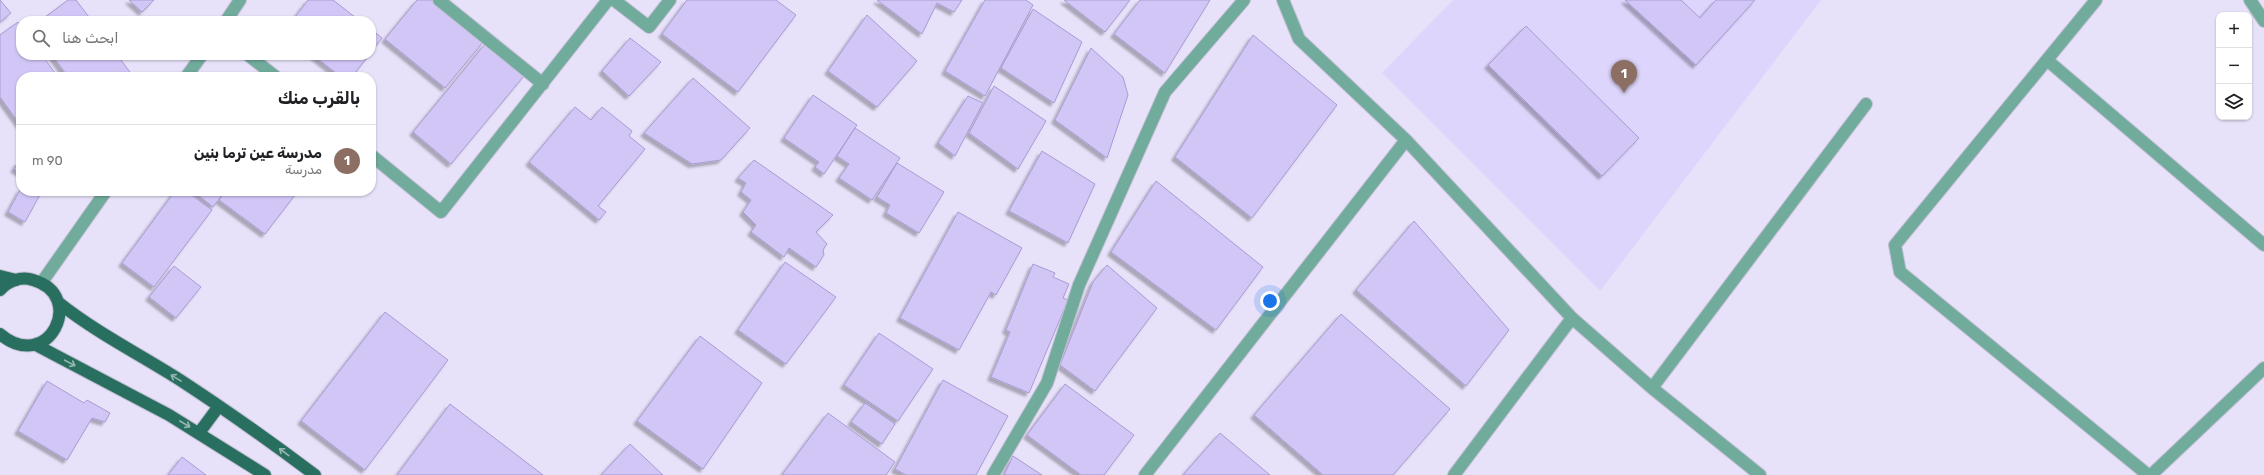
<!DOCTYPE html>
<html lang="ar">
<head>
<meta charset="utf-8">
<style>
  :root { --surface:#fff; --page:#f6f6f6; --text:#202124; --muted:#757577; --line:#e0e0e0; --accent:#565d2c }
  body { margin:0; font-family:Rubik,Cairo,sans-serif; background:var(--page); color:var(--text); direction:rtl }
  .controls { position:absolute; right:12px; top:12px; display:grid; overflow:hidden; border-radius:8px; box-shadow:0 1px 3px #0004 }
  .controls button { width:36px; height:36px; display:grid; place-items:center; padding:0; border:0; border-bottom:1px solid var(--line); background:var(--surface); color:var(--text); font:20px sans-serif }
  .you { position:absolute; left:1270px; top:301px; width:14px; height:14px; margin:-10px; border:3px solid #fff; border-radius:50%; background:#1a73e8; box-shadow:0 0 0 6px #1a73e833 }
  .badge { display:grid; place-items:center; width:26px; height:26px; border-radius:50%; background:var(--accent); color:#fff; font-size:13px; font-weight:700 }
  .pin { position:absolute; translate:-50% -33px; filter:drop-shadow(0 1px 2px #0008) }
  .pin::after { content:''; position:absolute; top:21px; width:14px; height:12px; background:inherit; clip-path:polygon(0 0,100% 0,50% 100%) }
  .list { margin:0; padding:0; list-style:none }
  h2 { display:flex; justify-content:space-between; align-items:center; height:52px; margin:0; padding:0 16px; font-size:17px }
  h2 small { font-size:13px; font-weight:400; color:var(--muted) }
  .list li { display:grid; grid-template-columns:26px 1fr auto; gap:12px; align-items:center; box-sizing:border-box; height:72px; padding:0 16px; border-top:1px solid var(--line) }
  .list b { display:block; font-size:15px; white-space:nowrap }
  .list p { margin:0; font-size:13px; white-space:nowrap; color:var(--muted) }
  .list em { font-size:13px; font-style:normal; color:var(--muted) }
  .icon { flex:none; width:22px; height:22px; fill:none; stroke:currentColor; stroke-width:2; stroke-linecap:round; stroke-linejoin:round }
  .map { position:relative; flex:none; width:2264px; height:475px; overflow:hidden; direction:ltr }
  .search { position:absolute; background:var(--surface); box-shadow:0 1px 3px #0004; left:16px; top:16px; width:360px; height:44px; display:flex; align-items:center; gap:10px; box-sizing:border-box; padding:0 14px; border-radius:16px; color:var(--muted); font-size:15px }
  .panel { position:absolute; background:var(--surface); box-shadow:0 1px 3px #0004; left:16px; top:72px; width:360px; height:124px; border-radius:16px; direction:rtl }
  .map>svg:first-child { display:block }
  .built { fill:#ded5fc }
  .building { fill:#d2c6f7; stroke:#a99bd3; filter:url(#shadow) }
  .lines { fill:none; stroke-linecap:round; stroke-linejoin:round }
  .minor-casing { stroke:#c4bfd5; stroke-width:14 }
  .major-casing { stroke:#c4bfd5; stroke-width:14 }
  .minor { stroke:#70ab9b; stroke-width:12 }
  .major { stroke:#296f60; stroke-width:12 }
  .oneway { stroke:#94b7b0 }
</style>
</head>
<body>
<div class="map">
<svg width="2264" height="475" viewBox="0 0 2264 475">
  <defs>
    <filter id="shadow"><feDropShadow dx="-3.5" dy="3.5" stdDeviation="1" flood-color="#0004"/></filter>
  </defs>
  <rect width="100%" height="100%" fill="#e7e2f9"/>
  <path class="built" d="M1453,0H1821L1600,291L1382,73Z"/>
  <path class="building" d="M0,0L11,13L0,22Z
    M68,0H76L92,21H40Z
    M129,0H154L142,12Z
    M308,0H333L360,21H292Z
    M417,0H433L484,41L445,88L385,39Z
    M687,0H776L796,15L738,92L662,34Z
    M877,0H962L954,12L937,3L922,34Z
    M985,0H1026L1033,5L985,96L945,71Z
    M1064,0H1130L1105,32Z
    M1140,0H1210L1165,73L1114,34Z
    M1625,0H1681L1700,18L1716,0H1755L1696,65Z
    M1033,9L1082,42L1054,103L1001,68Z
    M867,15L917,61L877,107L828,71Z
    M18,22L21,27V55H42L58,77H21V126L0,97V35Z
    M1526,26L1639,138L1602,176L1488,65Z
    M371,29L382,38L371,52Z
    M1253,35L1337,105L1252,218L1175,157Z
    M630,38L661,62L629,96L602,71Z
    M485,44L524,76L451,164L413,132Z
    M1091,48L1123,77L1128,95L1107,158L1055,120Z
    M52,55H117L133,76L68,77Z
    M313,55H369L352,77H341Z
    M693,78L750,128L721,160L692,164L644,133Z
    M994,86L1046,121L1018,169L969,133Z
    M813,95L857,125L824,174L815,167L819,162L784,138Z
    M968,96L983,103L955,156L938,143Z
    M575,107L591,120L602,107L632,131L629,136L645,149L598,206L606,212L599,220L529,162Z
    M855,128L900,158L872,200L839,178L849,164L837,156Z
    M1042,151L1095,184L1068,243L1009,211Z
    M754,160L833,215L816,232L827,244L823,250L824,255L816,267L789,248L784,257L751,232L756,225L743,212L751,200L741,192L746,183L738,178Z
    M18,162L21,164V173L14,169Z
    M897,163L944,192L919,233L886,213L890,205L877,197Z
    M1156,181L1263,267L1216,330L1111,252Z
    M21,188V191H42L25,222L8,212Z
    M175,191H186L212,210L154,287L122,263Z
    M193,191H225L213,207Z
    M226,191H298L265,234L219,200Z
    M958,212L1022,248L996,295L991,292L959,350L900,318Z
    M1414,221L1509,330L1466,386L1356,290Z
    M785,262L836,297L786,364L738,330Z
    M1033,264L1055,273L1053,277L1069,284L1063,298L1068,300L1029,393L991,377L1010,332L1006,330Z
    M1107,265L1157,308L1095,391L1060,365L1093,282Z
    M174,266L201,287L176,318L149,297Z
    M385,312L448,360L365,470L301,421Z
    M1341,314L1450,409L1393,475H1323L1254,415Z
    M879,333L933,369L898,421L844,385Z
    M700,336L762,383L703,469L637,421Z
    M943,380L1008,416L976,475H906L895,469Z
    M47,381L84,403L87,400L110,413L105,422L92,418L67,460L18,431Z
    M1065,384L1134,435L1104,475H1081L1027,435Z
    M865,403L895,424L882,444L851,422Z
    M450,404L543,475H397Z
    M828,413L895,462L886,475H782Z
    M1220,433L1270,475H1183Z
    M630,444L663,475H601Z
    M1013,456L1042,475H1004Z
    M182,457L206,475H168Z"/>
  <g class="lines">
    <defs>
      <path id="minor" d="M439,0L543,84
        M614,0L649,27L670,0
        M1283,0L1299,39L1406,140L1572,318L1652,388L1760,475
        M2096,0L1895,245L1900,272L2148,475
        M2250,0L2264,21
        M226,21L240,0
        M248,55L276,77
        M2047,60L2264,245
        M186,77L202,55
        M371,155L441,212L608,0
        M42,282L106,191
        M1652,388L1866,104
        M993,475L1047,383L1079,285L1165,92L1244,0
        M1145,475L1406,140
        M1454,475L1572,318
        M2151,475L2264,368"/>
      <path id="major" d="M0,276L16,280
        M0,290C8,281 21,276 33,280C87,295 49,375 0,334
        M59,303C97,333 139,354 180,380C226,410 271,442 315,475
        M36,345L169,415L265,475
        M199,433L219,406"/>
    </defs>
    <use href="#minor" class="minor-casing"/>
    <use href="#major" class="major-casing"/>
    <use href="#minor" class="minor"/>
    <use href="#major" class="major"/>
  </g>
  <defs><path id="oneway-shaft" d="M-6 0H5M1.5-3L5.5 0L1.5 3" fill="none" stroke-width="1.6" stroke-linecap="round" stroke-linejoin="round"/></defs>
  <g class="oneway">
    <use href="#oneway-shaft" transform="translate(70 363) rotate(28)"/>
    <use href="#oneway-shaft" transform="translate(176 378) rotate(-149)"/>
    <use href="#oneway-shaft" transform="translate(185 424) rotate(30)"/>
    <use href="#oneway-shaft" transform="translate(284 452) rotate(-143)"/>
  </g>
</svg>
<div class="controls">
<button>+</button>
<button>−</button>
<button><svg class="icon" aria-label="layers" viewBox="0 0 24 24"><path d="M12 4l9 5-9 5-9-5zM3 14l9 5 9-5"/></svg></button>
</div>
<div class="you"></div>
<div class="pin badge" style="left:1624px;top:93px;background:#8d6e63">1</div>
<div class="search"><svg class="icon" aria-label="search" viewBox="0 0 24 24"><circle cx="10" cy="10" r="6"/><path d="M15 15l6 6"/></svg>ابحث هنا</div>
<section class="panel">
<h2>بالقرب منك<small></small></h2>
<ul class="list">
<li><span class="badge" style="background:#8d6e63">1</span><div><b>مدرسة عين ترما بنين</b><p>مدرسة</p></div><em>90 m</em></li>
</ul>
</section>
</div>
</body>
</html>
